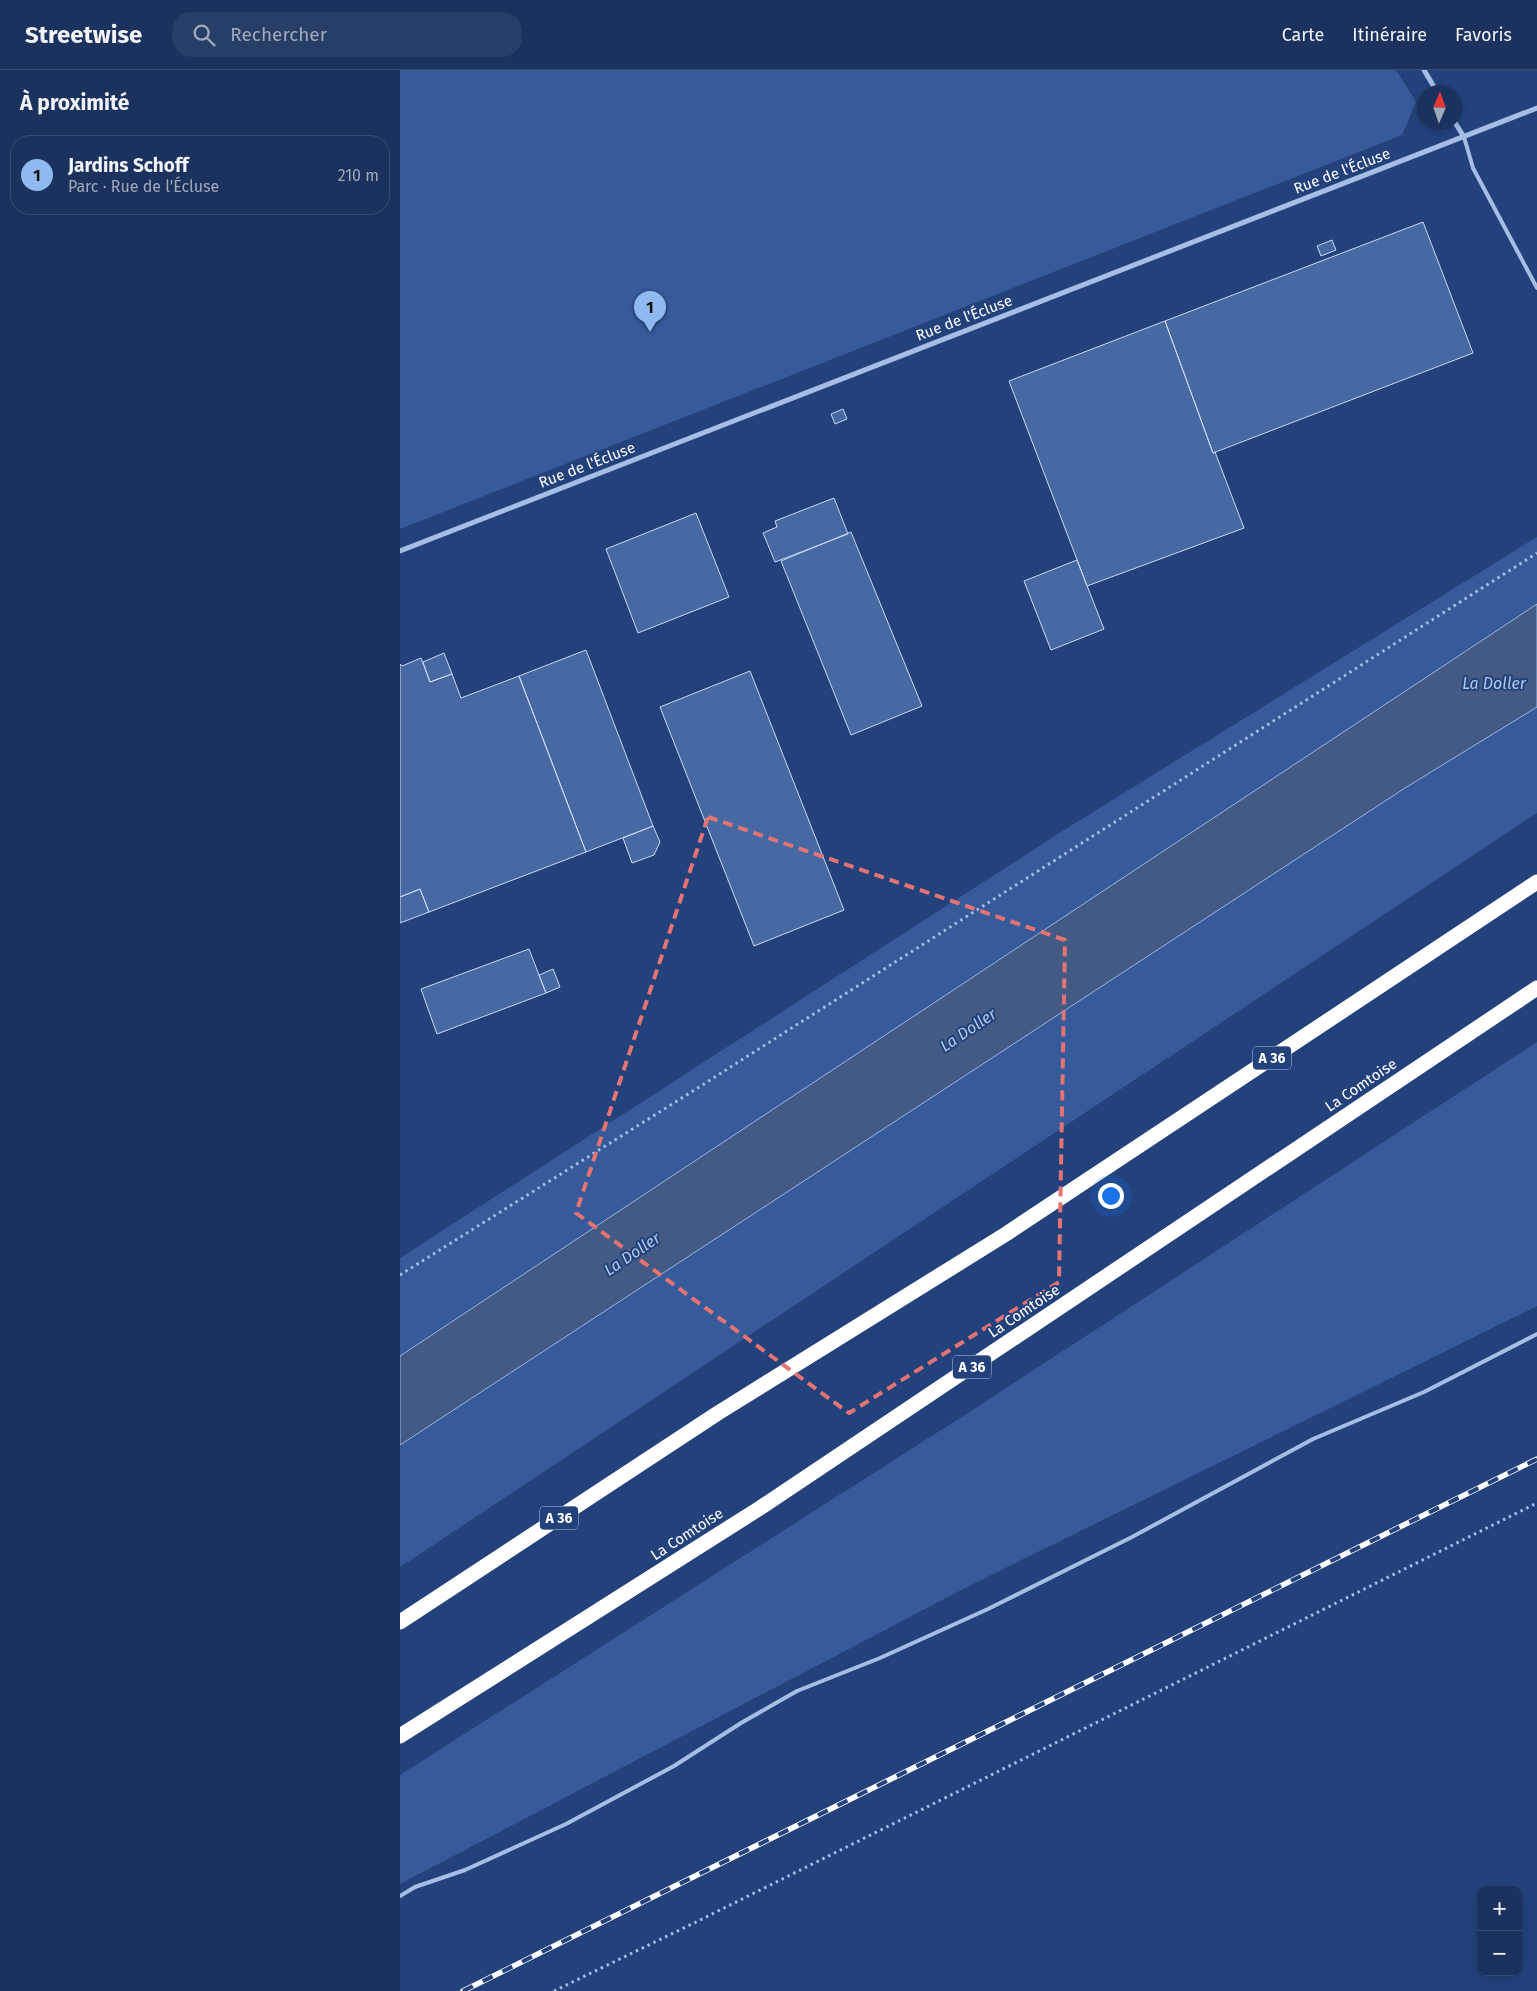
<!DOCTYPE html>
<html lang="fr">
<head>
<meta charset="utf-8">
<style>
  :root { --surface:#1a325d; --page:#273e66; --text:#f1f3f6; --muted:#9faabc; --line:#384d72; --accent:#90b9f0 }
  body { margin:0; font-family:"Fira Sans",sans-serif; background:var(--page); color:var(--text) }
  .controls { position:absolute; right:15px; bottom:15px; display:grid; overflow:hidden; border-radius:10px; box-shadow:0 2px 8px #0003 }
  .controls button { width:45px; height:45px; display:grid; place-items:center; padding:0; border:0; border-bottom:1px solid var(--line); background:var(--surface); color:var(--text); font:25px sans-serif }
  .compass { position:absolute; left:1017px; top:15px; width:45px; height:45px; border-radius:50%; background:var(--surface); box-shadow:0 2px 8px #0003; rotate:2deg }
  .you { position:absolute; left:710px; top:1125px; width:18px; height:18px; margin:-12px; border:4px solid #fff; border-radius:50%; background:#1a73e8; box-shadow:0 0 0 8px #1a73e833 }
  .badge { display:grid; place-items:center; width:32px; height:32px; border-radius:50%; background:var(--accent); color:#111; font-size:16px; font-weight:700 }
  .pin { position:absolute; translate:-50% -41px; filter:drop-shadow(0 1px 2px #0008) }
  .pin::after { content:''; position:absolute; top:26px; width:18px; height:15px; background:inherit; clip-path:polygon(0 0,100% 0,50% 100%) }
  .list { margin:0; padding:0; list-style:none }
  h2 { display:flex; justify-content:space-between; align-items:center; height:65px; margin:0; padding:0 20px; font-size:21px }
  h2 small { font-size:16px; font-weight:400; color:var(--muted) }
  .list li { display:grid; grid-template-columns:32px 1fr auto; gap:15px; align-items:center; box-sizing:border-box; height:80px; margin:0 10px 10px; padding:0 10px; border:1px solid var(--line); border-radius:20px }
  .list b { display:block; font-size:19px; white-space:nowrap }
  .list p { margin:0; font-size:16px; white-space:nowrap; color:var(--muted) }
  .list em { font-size:16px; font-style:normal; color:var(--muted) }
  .icon { flex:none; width:28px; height:28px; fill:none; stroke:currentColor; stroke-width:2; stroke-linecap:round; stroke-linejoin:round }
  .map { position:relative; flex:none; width:1137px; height:1921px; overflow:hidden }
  header { display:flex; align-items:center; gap:30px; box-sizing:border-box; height:70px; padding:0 25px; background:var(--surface); border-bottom:1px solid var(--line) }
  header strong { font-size:24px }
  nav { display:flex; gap:28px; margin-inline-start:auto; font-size:18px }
  .search { width:350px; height:45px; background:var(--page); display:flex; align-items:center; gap:12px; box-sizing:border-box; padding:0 18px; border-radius:20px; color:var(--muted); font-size:19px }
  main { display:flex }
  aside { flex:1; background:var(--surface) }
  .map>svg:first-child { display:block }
  .green { fill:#365a9a }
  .water { fill:#435a85; stroke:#9ab7e7 }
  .building { fill:#4769a3; stroke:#c9d9f4 }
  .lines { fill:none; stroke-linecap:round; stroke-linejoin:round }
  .path { stroke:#a6bde6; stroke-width:3; stroke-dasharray:2.5 4; stroke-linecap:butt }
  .service { stroke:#a6bde6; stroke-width:4 }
  .minor { stroke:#a6bde6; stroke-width:5 }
  .motorway { stroke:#fff; stroke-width:15 }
  .rail-casing { stroke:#fff; stroke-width:5.5 }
  .rail { stroke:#23427c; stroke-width:4; stroke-dasharray:11; stroke-linecap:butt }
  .marked { fill:none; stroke:#e47373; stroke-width:4; stroke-dasharray:10 6; stroke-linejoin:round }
  .labels { text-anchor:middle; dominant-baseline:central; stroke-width:4; stroke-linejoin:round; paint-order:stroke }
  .shield { fill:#23427c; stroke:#bdc6d8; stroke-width:1 }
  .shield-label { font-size:14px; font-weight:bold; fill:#fff }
  .street-label { font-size:15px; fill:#fff; stroke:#23427c }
  .water-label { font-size:16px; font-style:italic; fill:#b1c8ed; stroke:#23427c }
</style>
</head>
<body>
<header>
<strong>Streetwise</strong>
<div class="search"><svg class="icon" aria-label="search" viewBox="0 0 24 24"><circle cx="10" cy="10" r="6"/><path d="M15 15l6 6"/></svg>Rechercher</div>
<nav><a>Carte</a><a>Itinéraire</a><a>Favoris</a></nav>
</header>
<main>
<aside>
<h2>À proximité<small></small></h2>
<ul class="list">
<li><span class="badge">1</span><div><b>Jardins Schoff</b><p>Parc · Rue de l'Écluse</p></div><em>210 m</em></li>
</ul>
</aside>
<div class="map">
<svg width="1137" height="1921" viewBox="0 0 1137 1921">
  <rect width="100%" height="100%" fill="#23427c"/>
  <path class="green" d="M0,0H996L1016,32L1002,65L0,459Z
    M1137,467V534L0,1286V1188L664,760Z
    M1137,637V743L0,1497V1375L1005,718Z
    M1137,972V1236L567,1517L0,1814V1705L574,1339Z"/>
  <path class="water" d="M1137,534V637L1005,718L0,1375V1286Z"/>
  <path class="building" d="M1023,152L1073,283L813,383L765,251Z
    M932,170L936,180L921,186L917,176Z
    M765,251L813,383L815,382L844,458L687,516L609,311Z
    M443,339L447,349L435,354L431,344Z
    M434,428L448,464L375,492L363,463L377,457L375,451Z
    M296,443L329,527L238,563L206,479Z
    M451,462L522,636L451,665L381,491Z
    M677,490L704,559L651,580L624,511Z
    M186,580L253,756L186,782L119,606Z
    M44,583L52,604L30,612L23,592Z
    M21,588L30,612L52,604L61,628L119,606L186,782L29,842L20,819L0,827V594L2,596Z
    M350,601L444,840L354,876L260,637Z
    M253,756L260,772L254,785L232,793L223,768Z
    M20,819L29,842L0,853V827Z
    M129,879L146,923L37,964L21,919Z
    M153,899L160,917L146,923L139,905Z"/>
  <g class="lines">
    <path class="path" d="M0,1205L285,1026L1137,483
      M154,1921L294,1853L1137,1433"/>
    <path class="service" d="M1064,67L1073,98L1137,218
      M0,1826L15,1817L65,1800L166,1754L274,1696L341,1653L397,1621L480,1588L588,1539L732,1467L913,1369L1024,1322L1137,1264"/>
    <path class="minor" d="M1024,0L1037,22
      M1054,51L1064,67
      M0,481L1137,38"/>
    <path class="motorway" d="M0,1552L318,1343L606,1164L1137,812
      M0,1666L360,1438L1137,918"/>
    <defs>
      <path id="rail" d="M63,1921L1137,1389"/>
    </defs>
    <use href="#rail" class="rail-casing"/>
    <use href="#rail" class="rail"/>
  </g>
  <path class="marked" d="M308,747L665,870L659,1212L449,1343L176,1143Z"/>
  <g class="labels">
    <g class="shield">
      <rect x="853" y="976.5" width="38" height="23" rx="4"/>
      <rect x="553" y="1285.5" width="38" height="23" rx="4"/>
      <rect x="140" y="1436.5" width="38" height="23" rx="4"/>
    </g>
    <g class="shield-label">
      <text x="872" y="988">A 36</text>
      <text x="572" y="1297">A 36</text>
      <text x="159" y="1448">A 36</text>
    </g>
    <g class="street-label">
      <text transform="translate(942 101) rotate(-21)">Rue de l'Écluse</text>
      <text transform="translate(564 248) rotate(-21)">Rue de l'Écluse</text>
      <text transform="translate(187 395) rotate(-21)">Rue de l'Écluse</text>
      <text transform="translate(961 1015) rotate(-34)">La Comtoise</text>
      <text transform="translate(624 1241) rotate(-34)">La Comtoise</text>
      <text transform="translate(287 1464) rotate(-33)">La Comtoise</text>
    </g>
    <g class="water-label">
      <text x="1094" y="613">La Doller</text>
      <text transform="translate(568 960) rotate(-34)">La Doller</text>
      <text transform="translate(232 1184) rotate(-34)">La Doller</text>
    </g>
  </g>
</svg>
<div class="controls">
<button>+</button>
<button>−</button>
</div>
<svg class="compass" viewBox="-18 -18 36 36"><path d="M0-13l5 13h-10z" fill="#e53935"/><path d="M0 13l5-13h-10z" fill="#9faabc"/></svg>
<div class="you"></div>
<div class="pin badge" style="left:250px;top:262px">1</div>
</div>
</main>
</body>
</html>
